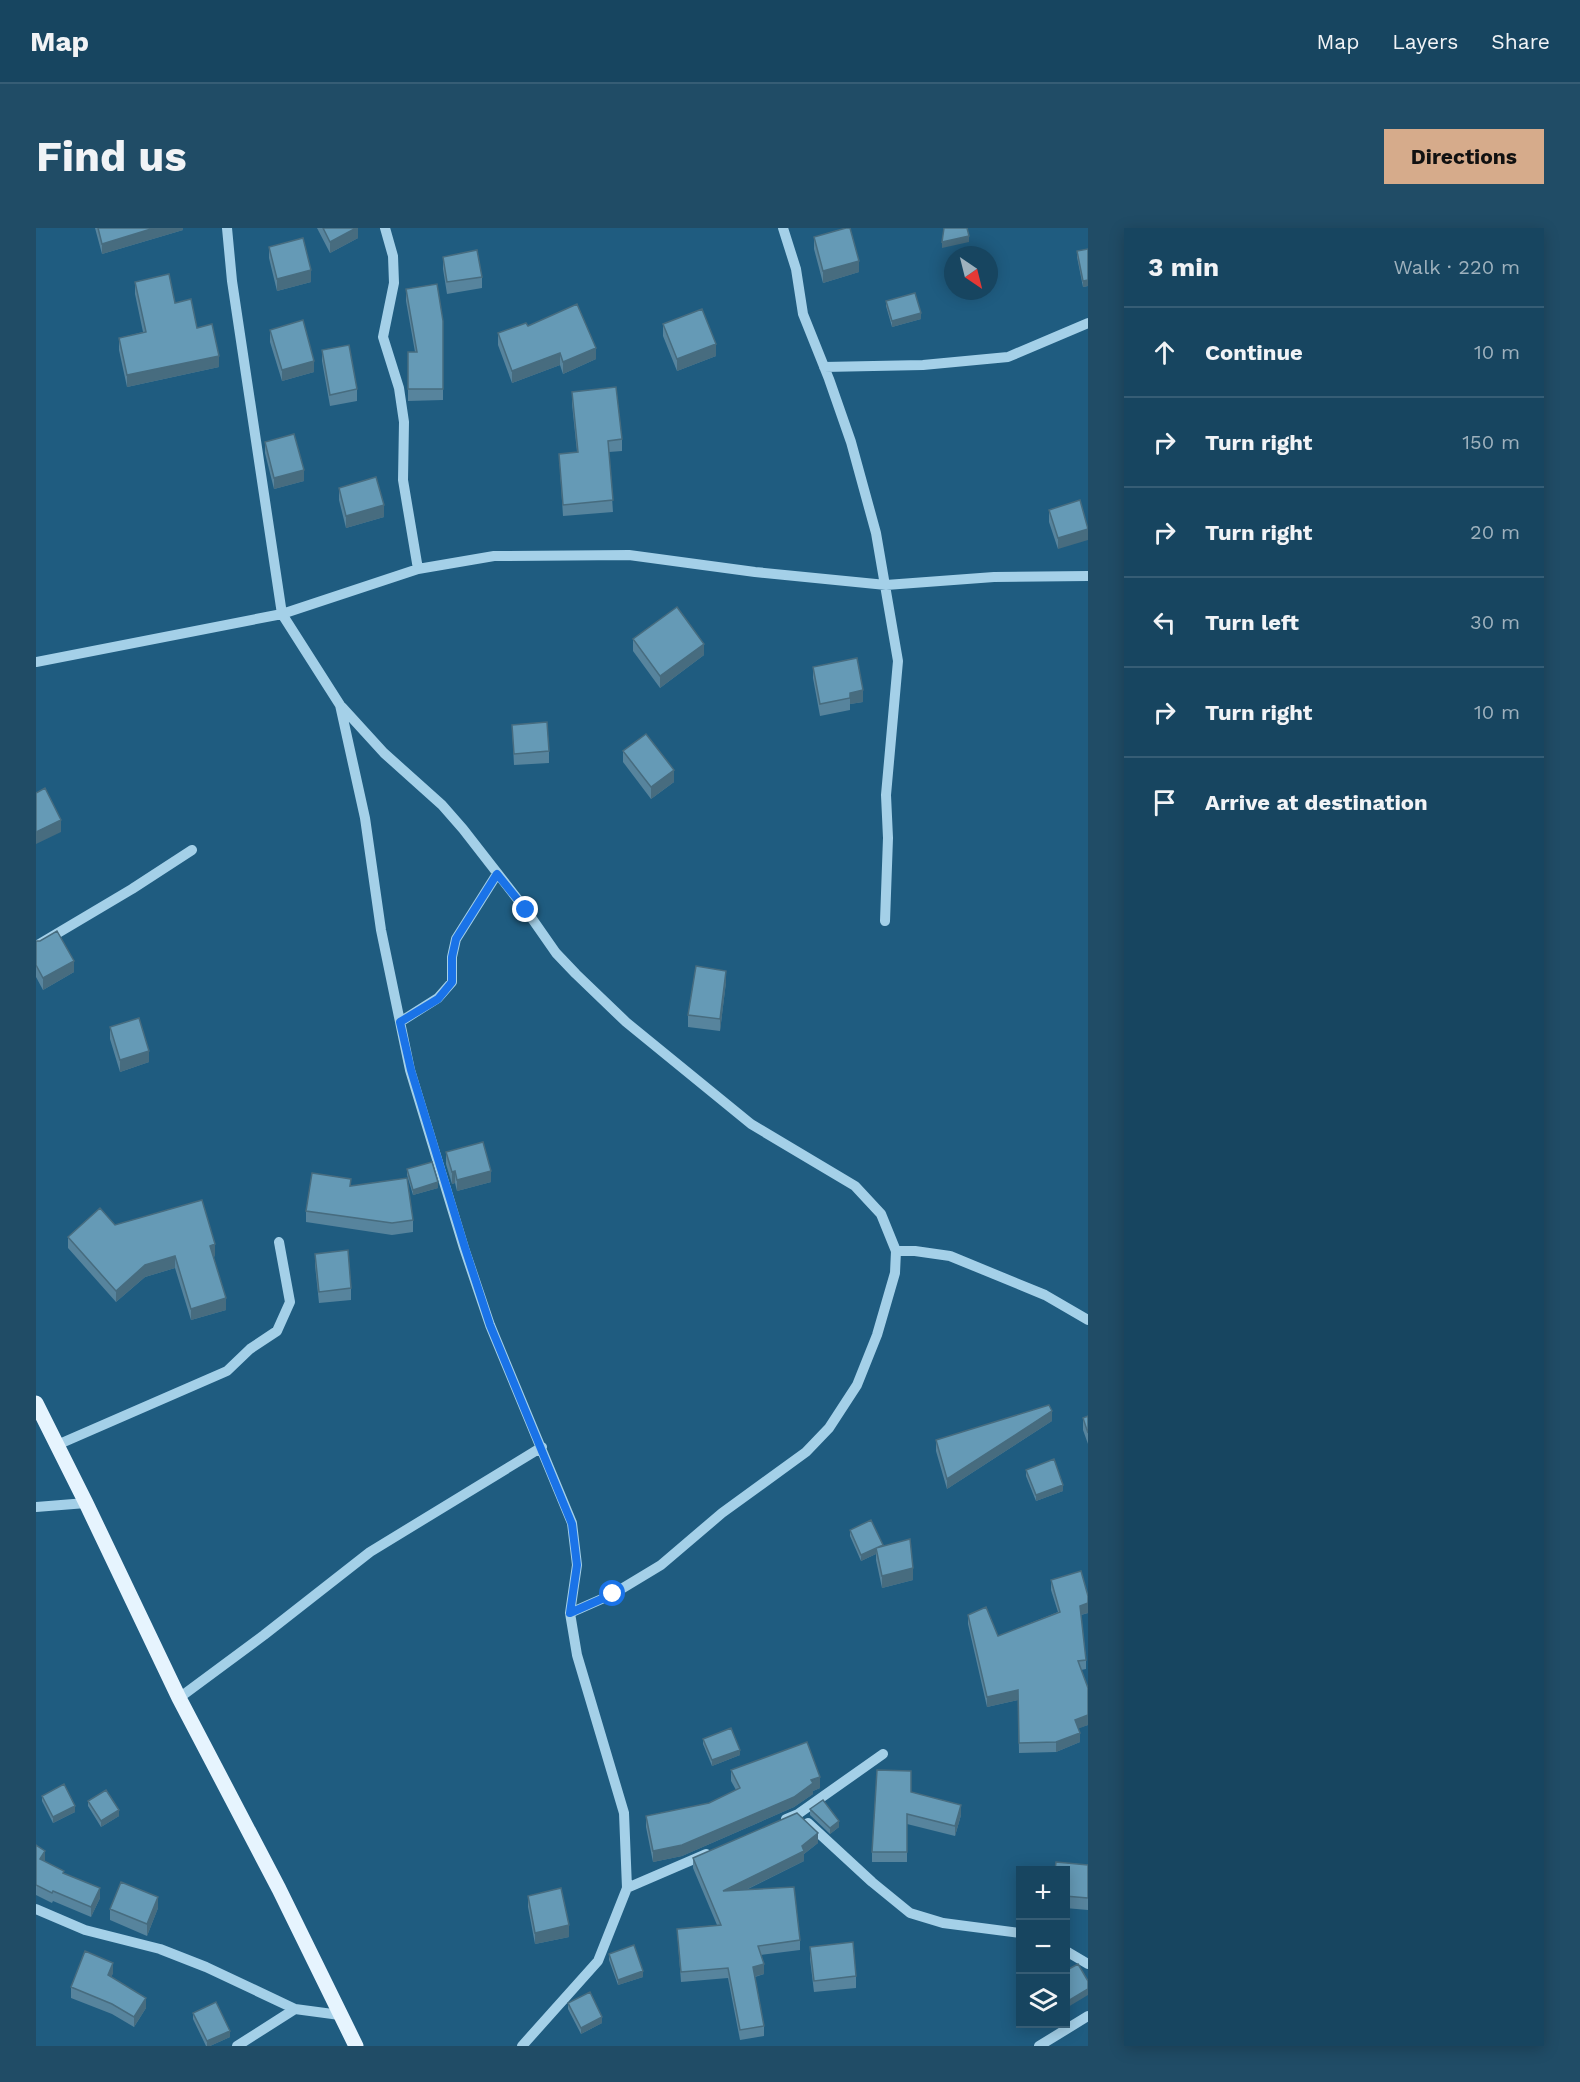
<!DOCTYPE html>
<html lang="en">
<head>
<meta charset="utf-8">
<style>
  :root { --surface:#174560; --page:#204c66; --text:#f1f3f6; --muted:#9eb1bd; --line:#365d75; --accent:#d6ab8b }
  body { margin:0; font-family:"Work Sans",sans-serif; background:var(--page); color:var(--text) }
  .controls { position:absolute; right:18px; bottom:18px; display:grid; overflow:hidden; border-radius:0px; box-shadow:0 3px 15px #0003 }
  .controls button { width:54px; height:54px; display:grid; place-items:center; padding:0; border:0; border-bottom:2px solid var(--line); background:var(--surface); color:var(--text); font:30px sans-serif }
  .compass { position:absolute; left:908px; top:18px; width:54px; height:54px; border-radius:50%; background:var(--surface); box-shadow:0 3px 15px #0003; rotate:145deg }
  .stop { position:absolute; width:18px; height:18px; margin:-14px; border:4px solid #1a73e8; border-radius:50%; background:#fff }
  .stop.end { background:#1a73e8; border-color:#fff; box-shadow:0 2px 6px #0008 }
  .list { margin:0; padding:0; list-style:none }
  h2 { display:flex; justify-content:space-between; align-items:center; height:78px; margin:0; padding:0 24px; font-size:26px }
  h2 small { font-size:20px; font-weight:400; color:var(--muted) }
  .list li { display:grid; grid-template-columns:39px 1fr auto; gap:18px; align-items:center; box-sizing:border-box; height:90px; padding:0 24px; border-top:2px solid var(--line) }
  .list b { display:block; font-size:22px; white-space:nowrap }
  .list em { font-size:20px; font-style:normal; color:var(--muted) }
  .icon { flex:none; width:33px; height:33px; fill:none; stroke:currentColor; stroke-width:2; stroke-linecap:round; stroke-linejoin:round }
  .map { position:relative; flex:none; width:1052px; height:1818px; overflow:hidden; border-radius:0px }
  header { display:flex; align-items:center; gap:36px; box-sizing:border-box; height:84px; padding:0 30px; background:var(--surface); border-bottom:2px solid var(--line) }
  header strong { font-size:28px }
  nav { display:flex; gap:33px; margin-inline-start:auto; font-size:21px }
  .intro { display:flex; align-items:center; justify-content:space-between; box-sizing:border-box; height:144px; padding:0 36px }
  h1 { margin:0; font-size:42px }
  .button { padding:15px 27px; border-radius:0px; background:var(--accent); color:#111; font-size:21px; font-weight:700 }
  main { display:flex; gap:36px; padding:0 36px }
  aside { flex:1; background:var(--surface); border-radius:0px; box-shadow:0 3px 15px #0003 }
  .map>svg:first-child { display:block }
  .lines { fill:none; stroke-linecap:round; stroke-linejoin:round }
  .minor { stroke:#a4d0e8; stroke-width:10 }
  .major { stroke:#e6f4fe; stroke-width:15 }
  .wall { fill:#57849d }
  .shaded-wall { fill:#476c7f }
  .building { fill:#659ab6; stroke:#476c7f; stroke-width:1.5 }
  .route { stroke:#1a73e8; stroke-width:8 }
</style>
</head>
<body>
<header>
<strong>Map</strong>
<nav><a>Map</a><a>Layers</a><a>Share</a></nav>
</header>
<div class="intro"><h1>Find us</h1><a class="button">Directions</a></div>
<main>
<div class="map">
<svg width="1052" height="1818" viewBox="0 0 1052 1818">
  <rect width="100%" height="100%" fill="#1f5c80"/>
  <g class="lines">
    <path class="minor" d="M191,0L196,53L246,386L304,477L329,590L345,702L374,842L428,1020L454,1097L536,1295L541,1337L534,1385L541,1427L588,1585L591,1660L562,1733L486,1818
      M349,0L357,28L358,55L347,109L363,160L368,194L367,252L382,341
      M747,0L760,41L767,86L793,151L815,214L840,305L862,433L850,567L852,610L849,693
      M788,139L887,137L972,129L1052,95
      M0,434L246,386L382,341L458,328L593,327L719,344L850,357L958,349L1052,348
      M306,479L348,525L406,577L427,601L490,682L520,725L540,746L590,794L715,896L819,958L845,986L860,1023L859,1045L841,1107L821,1157L793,1200L770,1224L686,1285L625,1337L577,1366L534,1385
      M0,718L96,661L156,622
      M364,794L402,770L416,754V729L420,711L461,646
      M860,1023H879L914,1028L1009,1067L1052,1092
      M21,1217L191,1143L214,1121L241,1103L254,1074L243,1014
      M0,1279L50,1275
      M143,1470L228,1407L334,1324L506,1219
      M750,1591L762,1586L847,1526
      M772,1595L836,1654L874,1685L907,1695L984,1705
      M591,1660L670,1626
      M0,1681L49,1702L124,1721L170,1739L259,1781L304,1787
      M1030,1723L1052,1736
      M201,1818L259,1781
      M1003,1818L1052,1788"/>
    <path class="major" d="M0,1175L50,1275L143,1470L243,1661L320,1818"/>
  </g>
  <path class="wall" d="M59,0H147V2L66,26Z
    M281,0H322V10L294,25Z
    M778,9L823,44L787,55L778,21Z
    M233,19L275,54L241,63L233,30Z
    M1052,21V58L1047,59L1041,29V23Z
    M407,29L446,49V60L411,66L407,41Z
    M99,54L139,75L183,139L91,159L83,122V110L107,104L99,66Z
    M370,61L407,93V172L372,173V124H379L370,73Z
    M850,73L885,91L856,99L850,78Z
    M627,96L680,128L641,143L627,108Z
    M492,98L560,131L527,146L524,137L476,155L462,117V105Z
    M234,102L278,144L246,153L234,114Z
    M286,122L321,161V173L294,178L286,133Z
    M536,164L586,211V223L573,224L577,284L527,288L523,226L541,224L536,176Z
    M229,214L268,253L238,261L229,225Z
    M303,260L348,289L310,300L303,272Z
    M1044,272L1022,321L1013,294V282Z
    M597,411L668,427L624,460L597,423Z
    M777,439L827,474L814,476V482L784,488L777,450Z
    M476,497L513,523V535L478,537Z
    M587,523L638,554L615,571L587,534Z
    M0,713L38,744L7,762L0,749Z
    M690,754L684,803L652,799V787Z
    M74,799L113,834L84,844L74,811Z
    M410,924L455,954L421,963L419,955L416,956L410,936Z
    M371,941L402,960L377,967L371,947Z
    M315,958L377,992V1004L356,1007L270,994V983Z
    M79,997L179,1028L177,1029L190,1082L155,1092L139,1040L109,1049L80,1074L32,1020V1009Z
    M279,1026L315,1060V1072L283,1075L279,1037Z
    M1052,1188V1216L1047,1202V1190Z
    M1016,1193L911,1261L900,1223V1212Z
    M990,1242L1027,1263L1000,1273L990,1248Z
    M814,1302L847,1319L877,1352L846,1360L840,1332V1326L825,1333L814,1308Z
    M1015,1352L1052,1385L1045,1387L1050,1432V1441L1045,1442L1052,1460V1497L1042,1500L1044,1514L1020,1524L983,1525L982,1472L951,1479L932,1396V1387L962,1408L1022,1384L1015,1362Z
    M667,1511L704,1527L676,1538L667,1516Z
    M695,1542L784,1560L777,1563V1566L758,1579L646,1628L617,1634L610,1599V1588L673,1575L700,1562L695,1553Z
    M875,1564L925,1587L919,1608L871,1596V1634H836V1624Z
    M6,1568L39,1584L17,1595L6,1573Z
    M52,1573L83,1588L65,1599L52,1578Z
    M774,1581L803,1599L794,1606L774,1587Z
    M782,1615L768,1626V1633L710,1662L764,1712V1722L725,1727L728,1746L719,1749L728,1798V1808L704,1812L692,1750L645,1754L641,1701L681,1697L657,1640V1630Z
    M0,1617L9,1632L8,1633L64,1670L55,1689L17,1673L16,1675L0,1667Z
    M1052,1637V1682L1029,1680V1642Z
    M492,1668L533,1709L499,1716L492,1679Z
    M122,1680L111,1708L74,1692V1681Z
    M774,1719L820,1748V1760L778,1764L774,1731Z
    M573,1726L607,1749L582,1757L573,1732Z
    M1042,1736L1032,1779L1029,1775V1743Z
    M77,1745L75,1749L110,1780L98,1799L76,1786L35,1770V1759Z
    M532,1775L566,1795L545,1806L532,1781Z
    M157,1785L194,1809L174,1818H170L157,1791Z"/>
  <path class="shaded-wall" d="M118,0H147V2L66,26V16Z
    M320,0H322V10L294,25V14Z
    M933,8V14L906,20V14Z
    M823,33V44L787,55V43Z
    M275,42V54L241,63V51Z
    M1052,52V58L1047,59V53Z
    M885,85V91L856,99V93Z
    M680,116V128L641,143V131Z
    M560,120V131L527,146V134Z
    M524,125V137L476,155V143Z
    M183,128V139L91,159V147Z
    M278,133V144L246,153V142Z
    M268,242V253L238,261V250Z
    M348,277V289L310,300V288Z
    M1052,301V312L1022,321V310Z
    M668,416V427L624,460V448Z
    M827,462V474L814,476V465Z
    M638,542V554L615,571V559Z
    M25,592V604L0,616V604Z
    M38,733V744L7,762V750Z
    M690,743V754L684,803V791Z
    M113,823V834L84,844V832Z
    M419,943V955L416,956V944Z
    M455,943V954L421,963V952Z
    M402,954V960L377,967V962Z
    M179,1016V1028L174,1030V1018Z
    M139,1028V1040L109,1049L80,1074V1063L109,1037Z
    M190,1070V1082L155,1092V1081Z
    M1016,1183V1193L911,1261V1251Z
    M1027,1257V1263L1000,1273V1267Z
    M847,1317V1323L840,1320V1326L825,1333V1327Z
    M877,1340V1352L846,1360V1348Z
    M1052,1375V1385L1044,1387V1378Z
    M982,1462V1472L951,1479V1469Z
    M1052,1487V1497L1039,1502V1492Z
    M1044,1505V1514L1020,1524V1514Z
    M704,1522V1527L676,1538V1532Z
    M784,1549V1560L777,1563V1566L758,1579L646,1628L617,1634V1623Z
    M925,1577V1587L919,1608V1598Z
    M39,1578V1584L17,1595V1589Z
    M83,1582V1588L65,1599V1593Z
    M803,1593V1599L794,1606V1600Z
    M782,1605V1615L768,1626V1633L687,1673V1663L766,1618Z
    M9,1623V1632L4,1641V1631Z
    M64,1660V1670L55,1689V1679Z
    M122,1669V1680L111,1708V1696Z
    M533,1697V1709L499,1716V1705Z
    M77,1735V1745L72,1758V1747Z
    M728,1736V1746L717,1749V1739Z
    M607,1743V1749L582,1757V1752Z
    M1052,1761V1767L1032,1779V1773Z
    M110,1770V1780L98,1799V1789Z
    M566,1789V1795L545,1806V1800Z
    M194,1803V1809L174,1818H171V1813Z"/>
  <path class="building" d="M62,0H118L66,16Z
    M287,0H320L294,14Z
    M810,0H814L823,33L787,43L778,9Z
    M908,0H931L933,8L906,14Z
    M267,10L275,42L241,51L233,19Z
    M1052,21V52L1047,53L1041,23Z
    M441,22L446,49L411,54L407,29Z
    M133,46L139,75L155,71L161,100L176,96L183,128L91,147L83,110L110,104L99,54Z
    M401,56L407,93V161H372V124H381L370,61Z
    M879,65L885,85L856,93L850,73Z
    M541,76L560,120L527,134L524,125L476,143L462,105L490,95L492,98Z
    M666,81L680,116L641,131L627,96Z
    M267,92L278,133L246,142L234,102Z
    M313,117L321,161L294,167L286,122Z
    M580,159L586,211L572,213L577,272L527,277L523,226L542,224L536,164Z
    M258,206L268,242L238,250L229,214Z
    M340,249L348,277L310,288L303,260Z
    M1044,272L1052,301L1022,310L1013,282Z
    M641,379L668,416L624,448L597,411Z
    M821,430L827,462L814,465V470L784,476L777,439Z
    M511,494L513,523L478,526L476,497Z
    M610,506L638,542L615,559L587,523Z
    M9,560L25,592L0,604V565Z
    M21,703L38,733L7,750L0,737V713H4Z
    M660,738L690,743L684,791L652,787Z
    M103,790L113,823L84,832L74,799Z
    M447,914L455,943L421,952L419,943L416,944L410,924Z
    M396,934L402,954L377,962L371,941Z
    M276,945L315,951L314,958L371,950L377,992L356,995L270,983Z
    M166,972L179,1016L174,1018L190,1070L155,1081L139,1028L109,1037L80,1063L32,1009L64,980L79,997Z
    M312,1022L315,1060L283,1064L279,1026Z
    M1013,1177L1016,1183L911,1251L900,1212Z
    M1052,1188V1205L1047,1190Z
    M1018,1231L1027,1257L1000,1267L990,1242Z
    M835,1292L847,1317L825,1327L814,1302Z
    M874,1311L877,1340L846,1348L840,1320Z
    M1045,1343L1052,1368V1375L1044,1378L1050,1432L1042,1433L1052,1460V1487L1039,1492L1044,1505L1020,1514L983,1515L982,1462L951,1469L932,1387L950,1379L962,1408L1024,1384L1015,1352Z
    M695,1500L704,1522L676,1532L667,1511Z
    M771,1514L784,1549L775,1552L777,1555L758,1569L646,1617L617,1623L610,1588L673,1575L704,1560L695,1542Z
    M841,1542L875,1543V1564L925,1577L919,1598L871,1586V1624H836Z
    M28,1556L39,1578L17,1589L6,1568Z
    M70,1562L83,1582L65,1593L52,1573Z
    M787,1572L803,1593L794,1600L774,1581Z
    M761,1585L782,1605L766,1618L768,1623L687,1663L758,1659L764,1712L722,1718L728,1736L717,1739L728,1798L704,1802L692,1740L645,1744L641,1701L685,1697L657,1630Z
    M0,1617L9,1623L4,1631L28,1643L27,1645L64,1660L55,1679L17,1663L16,1665L0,1657Z
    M1020,1634L1052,1637V1670L1029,1668V1642H1019Z
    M85,1654L122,1669L111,1696L74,1681Z
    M525,1660L533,1697L499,1705L492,1668Z
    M817,1714L820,1748L778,1753L774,1719Z
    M598,1717L607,1743L582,1752L573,1726Z
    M49,1723L77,1735L72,1747L110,1770L98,1789L76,1776L35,1759Z
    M1042,1736L1052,1753V1761L1032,1773L1029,1769V1743Z
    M554,1764L566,1789L545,1800L532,1775Z
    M180,1774L194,1803L171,1813L157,1785Z"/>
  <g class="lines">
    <path class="route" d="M490,682L461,646L420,711L416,729V754L402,771L364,794L375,842L429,1020L454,1097L536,1296L541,1337L534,1385L577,1366"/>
  </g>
</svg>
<div class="controls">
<button>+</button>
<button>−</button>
<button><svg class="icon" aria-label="layers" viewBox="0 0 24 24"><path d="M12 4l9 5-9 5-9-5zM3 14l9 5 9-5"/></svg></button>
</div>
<svg class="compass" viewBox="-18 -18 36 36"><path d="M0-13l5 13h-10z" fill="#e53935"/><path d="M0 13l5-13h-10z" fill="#9eb1bd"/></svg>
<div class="stop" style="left:577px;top:1366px"></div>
<div class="stop end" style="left:490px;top:682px"></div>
</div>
<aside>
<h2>3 min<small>Walk · 220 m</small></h2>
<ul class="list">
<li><svg class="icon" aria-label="ahead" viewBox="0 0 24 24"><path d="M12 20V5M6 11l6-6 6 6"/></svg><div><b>Continue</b></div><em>10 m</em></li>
<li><svg class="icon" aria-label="right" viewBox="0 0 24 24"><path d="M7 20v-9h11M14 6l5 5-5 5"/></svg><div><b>Turn right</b></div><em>150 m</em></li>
<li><svg class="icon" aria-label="right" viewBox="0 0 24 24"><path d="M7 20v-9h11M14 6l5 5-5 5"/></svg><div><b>Turn right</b></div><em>20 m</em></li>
<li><svg class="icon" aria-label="left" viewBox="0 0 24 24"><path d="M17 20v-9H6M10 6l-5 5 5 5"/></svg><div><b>Turn left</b></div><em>30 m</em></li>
<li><svg class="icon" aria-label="right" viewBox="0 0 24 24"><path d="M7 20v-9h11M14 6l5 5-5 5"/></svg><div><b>Turn right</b></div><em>10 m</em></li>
<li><svg class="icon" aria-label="arrive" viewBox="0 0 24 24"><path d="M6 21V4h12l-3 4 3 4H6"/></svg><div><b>Arrive at destination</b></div></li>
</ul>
</aside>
</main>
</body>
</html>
